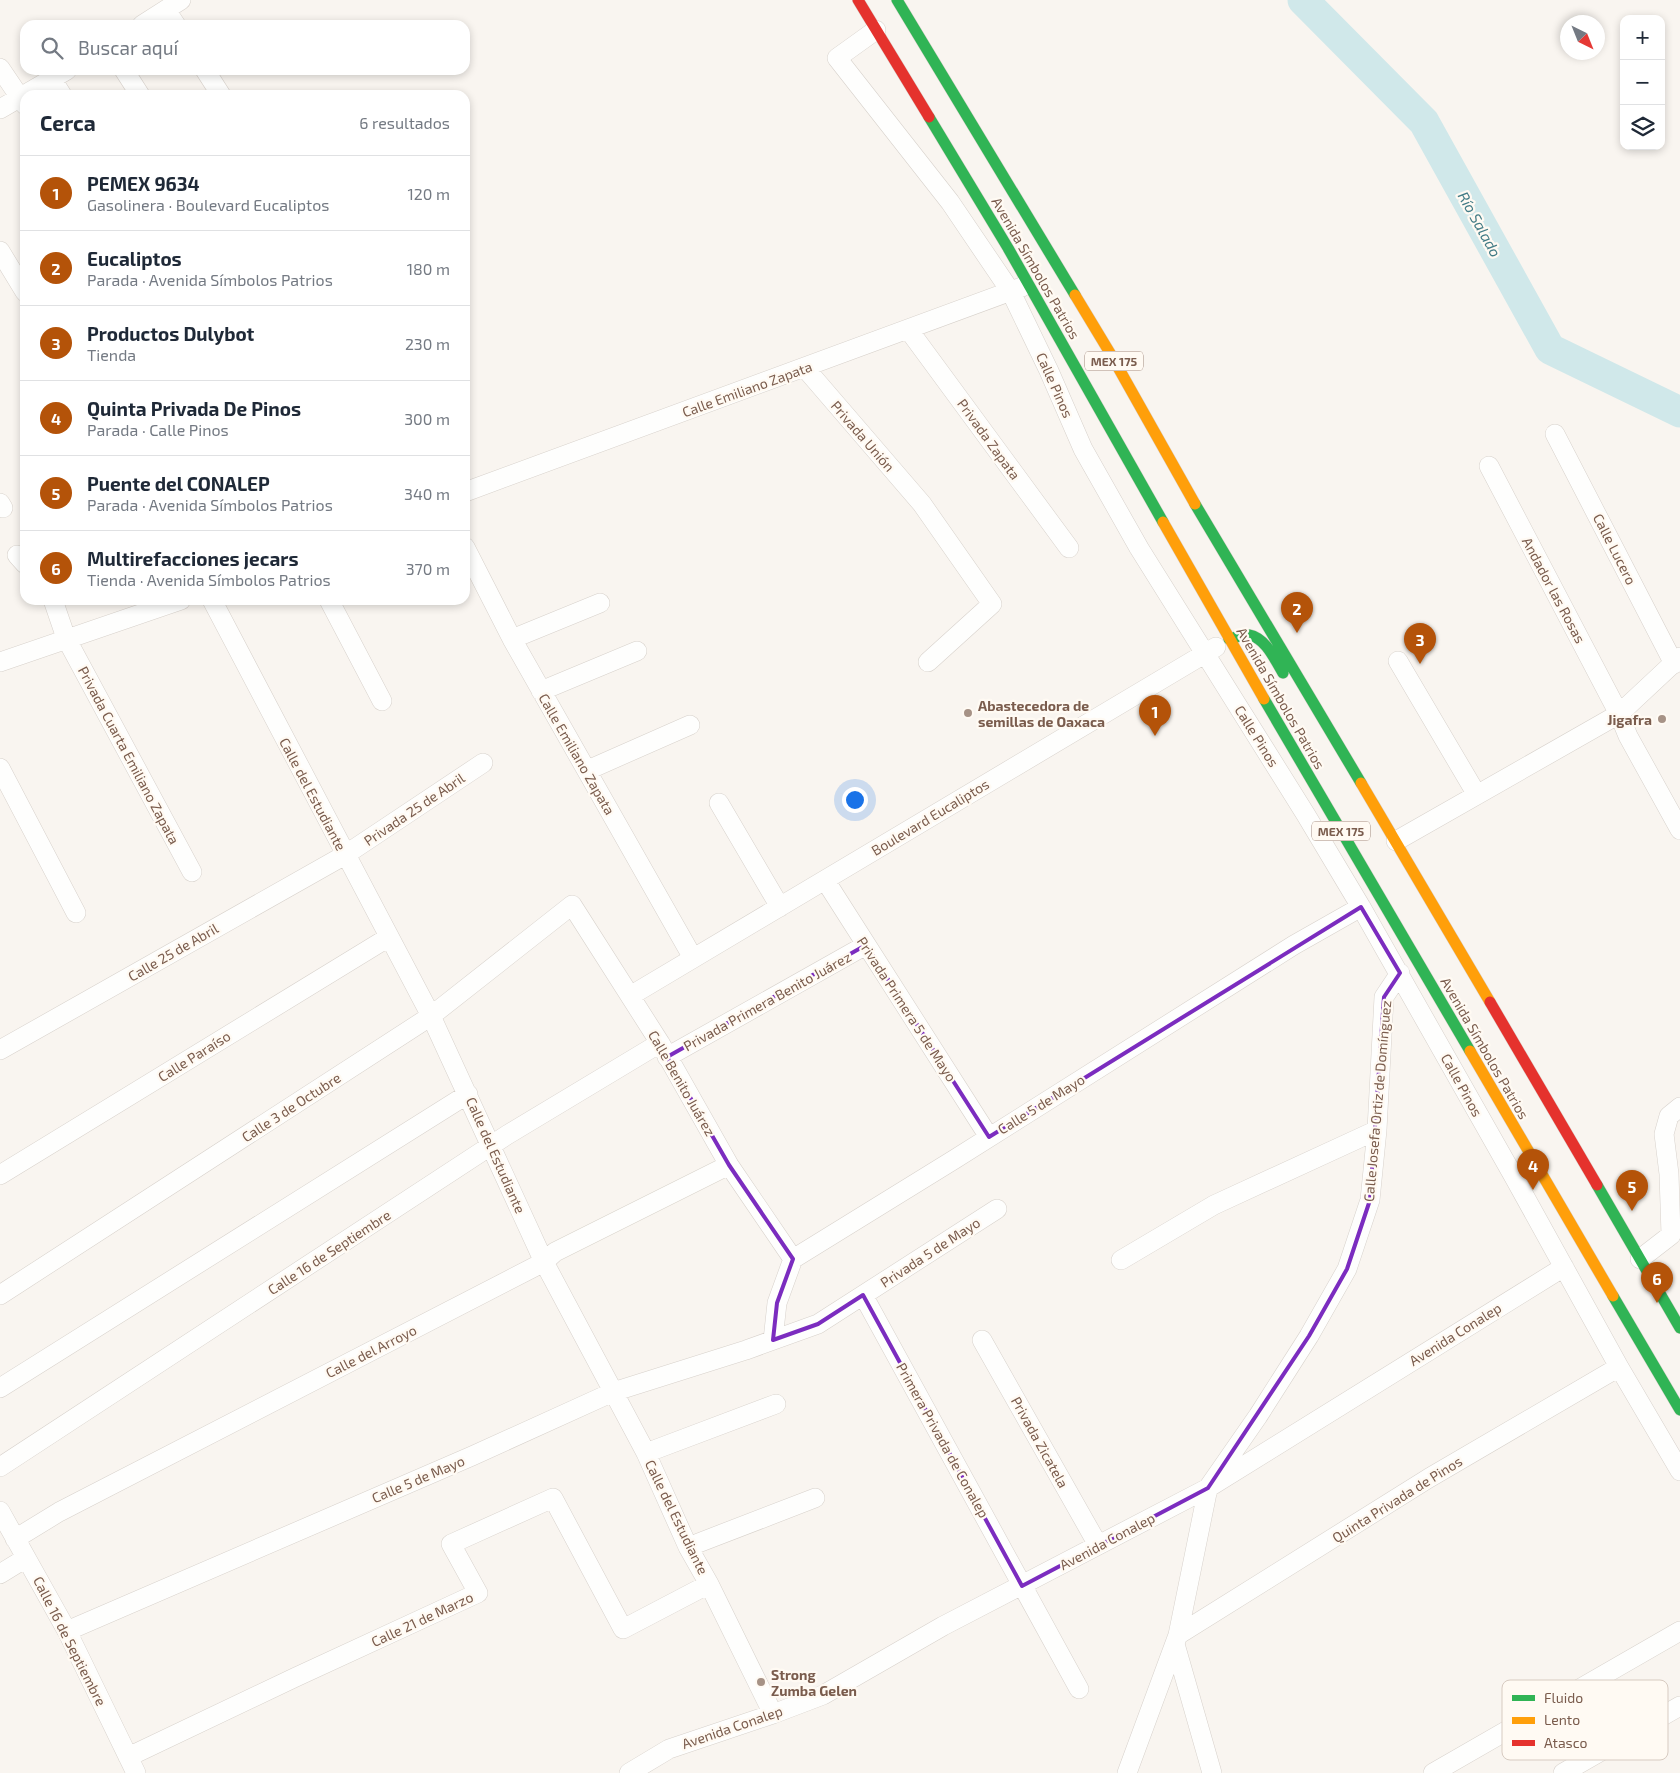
<!DOCTYPE html>
<html lang="es">
<head>
<meta charset="utf-8">
<style>
  :root { --surface:#fff; --page:#f2f2f3; --text:#1f2937; --muted:#747a83; --line:#e0e1e3; --accent:#b45309 }
  body { margin:0; font-family:"Exo 2",sans-serif; background:var(--page); color:var(--text) }
  .controls { position:absolute; right:15px; top:15px; display:grid; overflow:hidden; border-radius:10px; box-shadow:0 2px 8px #0003 }
  .controls button { width:45px; height:45px; display:grid; place-items:center; padding:0; border:0; border-bottom:1px solid var(--line); background:var(--surface); color:var(--text); font:25px sans-serif }
  .compass { position:absolute; left:1560px; top:15px; width:45px; height:45px; border-radius:50%; background:var(--surface); box-shadow:0 2px 8px #0003; rotate:137deg }
  .you { position:absolute; left:854px; top:799px; width:18px; height:18px; margin:-12px; border:4px solid #fff; border-radius:50%; background:#1a73e8; box-shadow:0 0 0 8px #1a73e833 }
  .badge { display:grid; place-items:center; width:32px; height:32px; border-radius:50%; background:var(--accent); color:#fff; font-size:16px; font-weight:700 }
  .pin { position:absolute; translate:-50% -41px; filter:drop-shadow(0 1px 2px #0008) }
  .pin::after { content:''; position:absolute; top:26px; width:18px; height:15px; background:inherit; clip-path:polygon(0 0,100% 0,50% 100%) }
  .list { margin:0; padding:0; list-style:none }
  h2 { display:flex; justify-content:space-between; align-items:center; height:65px; margin:0; padding:0 20px; font-size:21px }
  h2 small { font-size:16px; font-weight:400; color:var(--muted) }
  .list li { display:grid; grid-template-columns:32px 1fr auto; gap:15px; align-items:center; box-sizing:border-box; height:75px; padding:0 20px; border-top:1px solid var(--line) }
  .list b { display:block; font-size:19px; white-space:nowrap }
  .list p { margin:0; font-size:16px; white-space:nowrap; color:var(--muted) }
  .list em { font-size:16px; font-style:normal; color:var(--muted) }
  .icon { flex:none; width:28px; height:28px; fill:none; stroke:currentColor; stroke-width:2; stroke-linecap:round; stroke-linejoin:round }
  .map { position:relative; flex:none; width:1680px; height:1773px; overflow:hidden }
  .search { position:absolute; background:var(--surface); box-shadow:0 2px 8px #0003; left:20px; top:20px; width:450px; height:55px; display:flex; align-items:center; gap:12px; box-sizing:border-box; padding:0 18px; border-radius:15px; color:var(--muted); font-size:19px }
  .panel { position:absolute; background:var(--surface); box-shadow:0 2px 8px #0003; left:20px; top:90px; width:450px; height:515px; border-radius:15px }
  .map>svg:first-child { display:block }
  .lines { fill:none; stroke-linecap:round; stroke-linejoin:round }
  .river { stroke:#d0e8ea; stroke-width:31 }
  .street-casing { stroke:#d7d1cb; stroke-width:20 }
  .fast-casing { stroke:#dad1cc; stroke-width:12 }
  .slow-casing { stroke:#dad1cc; stroke-width:12 }
  .jam-casing { stroke:#dad1cc; stroke-width:12 }
  .street { stroke:#fefefd; stroke-width:19 }
  .fast { stroke:#30b455; stroke-width:11 }
  .slow { stroke:#ff9f0a; stroke-width:11 }
  .jam { stroke:#e5322d; stroke-width:11 }
  .marked { fill:none; stroke:#7b2cbf; stroke-width:4; stroke-linejoin:round }
  .poi-dot { fill:#a69286; stroke:#fffaf3; stroke-width:2 }
  .labels { text-anchor:middle; dominant-baseline:central; stroke-width:4.5; stroke-linejoin:round; paint-order:stroke }
  .shield { fill:#fffaf3; stroke:#a28b7f; stroke-width:1 }
  .shield-label { font-size:12px; font-weight:bold; fill:#7a5c4d }
  .street-label { font-size:14px; fill:#7a5c4d; stroke:#fffaf3 }
  .poi-label { font-size:14px; font-weight:bold; fill:#7a5c4d; stroke:#fffaf3; text-anchor:start }
  .water-label { font-size:15px; font-style:italic; fill:#437c86; stroke:#fffaf3 }
  .key { fill:#fffaf3; stroke:#d7cbc1; stroke-width:1 }
  .key-label { font-size:14px; fill:#7a5c4d }
</style>
</head>
<body>
<div class="map">
<svg width="1680" height="1773" viewBox="0 0 1680 1773">
  <rect width="100%" height="100%" fill="#f9f5f0"/>
  <g class="lines">
    <path class="river" d="M1303,0L1424,122L1550,349L1680,412"/>
    <defs>
      <path id="street" d="M166,10L176,25
        M142,25L181,0
        M876,30L837,58L950,202L1011,292L1049,371L1083,449L1139,548L1306,815L1361,907L1514,1177L1619,1367L1680,1471
        M0,68L25,105
        M124,70L140,95
        M205,70L221,95
        M52,79L62,95
        M0,109L67,70
        M0,251L25,292
        M908,329L1069,548
        M805,368L922,504L992,604L928,662
        M1555,434L1674,664
        M1489,466L1619,714L1628,736L1680,830
        M465,492L1022,287
        M0,503L3,508
        M465,547L512,639L693,958
        M17,555L25,564
        M53,600L66,638L192,872
        M212,600L431,1016L544,1262L646,1453L688,1547L709,1584L773,1714
        M329,600L382,701
        M512,639L600,603
        M1398,661L1477,795
        M0,662L181,600
        M541,691L637,651
        M0,768L76,913
        M588,770L690,725
        M719,803L780,907
        M1396,841L1619,714L1680,657
        M825,880L989,1137
        M630,996L1216,647
        M0,1050L345,855L483,763
        M667,1057L866,945
        M0,1175L389,937
        M1640,1259L1671,1235L1669,1174L1664,1134L1669,1116L1680,1107
        M1121,1260L1214,1205L1377,1130
        M0,1295L431,1016L572,905L660,1043L729,1165L793,1259
        M863,1295L1079,1689
        M773,1340L777,1303L793,1259L955,1159L1294,945L1361,907
        M982,1340L1098,1545
        M0,1388L468,1094
        M646,1453L776,1404
        M0,1467L507,1135L660,1043
        M0,1511L67,1631L136,1773
        M15,1539L59,1512L544,1262L555,1252L729,1165
        M688,1547L815,1498
        M0,1574L26,1558
        M67,1631L472,1456L613,1392L746,1350L818,1324L997,1209
        M1178,1635L1429,1478L1619,1367
        M1175,1644L1212,1773
        M128,1757L296,1677L478,1593L451,1544L553,1498L623,1629L709,1584
        M629,1773L669,1749L773,1714L823,1695L943,1626L1208,1488L1564,1267
        M1127,1773L1178,1635L1208,1488L1258,1416L1309,1336L1347,1269L1370,1200L1377,1130L1384,997L1400,973
        M1433,1773L1680,1631
        M1563,1773L1680,1706"/>
      <path id="fast" d="M897,0L1075,295
        M929,117L1008,248L1163,522
        M1195,504L1361,783
        M1229,639C1235,638 1242,634 1249,635C1266,638 1275,660 1283,673
        M1264,699L1470,1051
        M1597,1185L1680,1328
        M1613,1296L1680,1410"/>
      <path id="slow" d="M1075,295L1110,353L1195,504
        M1163,522L1264,699
        M1361,783L1490,1002
        M1470,1051L1613,1296"/>
      <path id="jam" d="M858,0L929,117
        M1490,1002L1597,1185"/>
    </defs>
    <use href="#street" class="street-casing"/>
    <use href="#fast" class="fast-casing"/>
    <use href="#slow" class="slow-casing"/>
    <use href="#jam" class="jam-casing"/>
    <use href="#street" class="street"/>
    <use href="#fast" class="fast"/>
    <use href="#slow" class="slow"/>
    <use href="#jam" class="jam"/>
  </g>
  <path class="marked" d="M1361,907L1400,973L1384,997L1370,1200L1347,1269L1309,1336L1208,1488L1022,1586L863,1295L818,1324L773,1340L777,1303L793,1259L729,1165L667,1057L866,945L989,1137Z"/>
  <g class="poi-dot">
    <circle cx="968" cy="713" r="5"/>
    <circle cx="1662" cy="719" r="5"/>
    <circle cx="761" cy="1682" r="5"/>
  </g>
  <g class="labels">
    <g class="shield">
      <rect x="1085" y="351.5" width="58" height="19" rx="4"/>
      <rect x="1312" y="821.5" width="58" height="19" rx="4"/>
    </g>
    <g class="shield-label">
      <text x="1114" y="361">MEX 175</text>
      <text x="1341" y="831">MEX 175</text>
    </g>
    <g class="street-label">
      <text transform="translate(1036 268) rotate(60)">Avenida Símbolos Patrios</text>
      <text transform="translate(1055 385) rotate(66)">Calle Pinos</text>
      <text transform="translate(747 389) rotate(-20)">Calle Emiliano Zapata</text>
      <text transform="translate(863 436) rotate(49)">Privada Unión</text>
      <text transform="translate(989 439) rotate(54)">Privada Zapata</text>
      <text transform="translate(1615 549) rotate(63)">Calle Lucero</text>
      <text transform="translate(1554 590) rotate(62)">Andador las Rosas</text>
      <text transform="translate(1281 698) rotate(60)">Avenida Símbolos Patrios</text>
      <text transform="translate(1257 736) rotate(58)">Calle Pinos</text>
      <text transform="translate(577 754) rotate(60)">Calle Emiliano Zapata</text>
      <text transform="translate(129 755) rotate(62)">Privada Cuarta Emiliano Zapata</text>
      <text transform="translate(313 794) rotate(62)">Calle del Estudiante</text>
      <text transform="translate(414 809) rotate(-34)">Privada 25 de Abril</text>
      <text transform="translate(930 817) rotate(-31)">Boulevard Eucaliptos</text>
      <text transform="translate(173 952) rotate(-30)">Calle 25 de Abril</text>
      <text transform="translate(767 1001) rotate(-29)">Privada Primera Benito Juárez</text>
      <text transform="translate(907 1009) rotate(57)">Privada Primera 5 de Mayo</text>
      <text transform="translate(1485 1048) rotate(60)">Avenida Símbolos Patrios</text>
      <text transform="translate(194 1056) rotate(-32)">Calle Paraíso</text>
      <text transform="translate(682 1083) rotate(60)">Calle Benito Juárez</text>
      <text transform="translate(1462 1085) rotate(61)">Calle Pinos</text>
      <text transform="translate(1377 1101) rotate(-85)">Calle Josefa Ortiz de Domínguez</text>
      <text transform="translate(1041 1104) rotate(-32)">Calle 5 de Mayo</text>
      <text transform="translate(291 1107) rotate(-33)">Calle 3 de Octubre</text>
      <text transform="translate(496 1155) rotate(66)">Calle del Estudiante</text>
      <text transform="translate(329 1252) rotate(-33)">Calle 16 de Septiembre</text>
      <text transform="translate(930 1252) rotate(-33)">Privada 5 de Mayo</text>
      <text transform="translate(1455 1334) rotate(-32)">Avenida Conalep</text>
      <text transform="translate(371 1351) rotate(-27)">Calle del Arroyo</text>
      <text transform="translate(943 1440) rotate(61)">Primera Privada de Conalep</text>
      <text transform="translate(1040 1442) rotate(61)">Privada Zicatela</text>
      <text transform="translate(418 1479) rotate(-23)">Calle 5 de Mayo</text>
      <text transform="translate(1397 1499) rotate(-32)">Quinta Privada de Pinos</text>
      <text transform="translate(677 1517) rotate(64)">Calle del Estudiante</text>
      <text transform="translate(1107 1541) rotate(-28)">Avenida Conalep</text>
      <text transform="translate(422 1619) rotate(-25)">Calle 21 de Marzo</text>
      <text transform="translate(70 1641) rotate(63)">Calle 16 de Septiembre</text>
      <text transform="translate(732 1727) rotate(-19)">Avenida Conalep</text>
    </g>
    <g class="poi-label">
      <text x="978" y="705">Abastecedora de<tspan x="978" dy="16">semillas de Oaxaca</tspan></text>
      <text x="1652" y="719" text-anchor="end">Jigafra</text>
      <text x="771" y="1674">Strong<tspan x="771" dy="16">Zumba Gelen</tspan></text>
    </g>
    <g class="water-label">
      <text transform="translate(1480 224) rotate(61)">Río Salado</text>
    </g>
  </g>
  <rect x="1502" y="1680" width="166" height="80" rx="8" class="key"/>
  <rect x="1512" y="1695" width="23" height="6" fill="#30b455"/>
  <rect x="1512" y="1717" width="23" height="7" fill="#ff9f0a"/>
  <rect x="1512" y="1740" width="23" height="6" fill="#e5322d"/>
  <g class="key-label">
    <text x="1544" y="1703">Fluido</text>
    <text x="1544" y="1725">Lento</text>
    <text x="1544" y="1748">Atasco</text>
  </g>
</svg>
<div class="controls">
<button>+</button>
<button>−</button>
<button><svg class="icon" aria-label="layers" viewBox="0 0 24 24"><path d="M12 4l9 5-9 5-9-5zM3 14l9 5 9-5"/></svg></button>
</div>
<svg class="compass" viewBox="-18 -18 36 36"><path d="M0-13l5 13h-10z" fill="#e53935"/><path d="M0 13l5-13h-10z" fill="#747a83"/></svg>
<div class="you"></div>
<div class="pin badge" style="left:1155px;top:736px">1</div>
<div class="pin badge" style="left:1297px;top:633px">2</div>
<div class="pin badge" style="left:1420px;top:664px">3</div>
<div class="pin badge" style="left:1533px;top:1190px">4</div>
<div class="pin badge" style="left:1632px;top:1211px">5</div>
<div class="pin badge" style="left:1657px;top:1303px">6</div>
<div class="search"><svg class="icon" aria-label="search" viewBox="0 0 24 24"><circle cx="10" cy="10" r="6"/><path d="M15 15l6 6"/></svg>Buscar aquí</div>
<section class="panel">
<h2>Cerca<small>6 resultados</small></h2>
<ul class="list">
<li><span class="badge">1</span><div><b>PEMEX 9634</b><p>Gasolinera · Boulevard Eucaliptos</p></div><em>120 m</em></li>
<li><span class="badge">2</span><div><b>Eucaliptos</b><p>Parada · Avenida Símbolos Patrios</p></div><em>180 m</em></li>
<li><span class="badge">3</span><div><b>Productos Dulybot</b><p>Tienda</p></div><em>230 m</em></li>
<li><span class="badge">4</span><div><b>Quinta Privada De Pinos</b><p>Parada · Calle Pinos</p></div><em>300 m</em></li>
<li><span class="badge">5</span><div><b>Puente del CONALEP</b><p>Parada · Avenida Símbolos Patrios</p></div><em>340 m</em></li>
<li><span class="badge">6</span><div><b>Multirefacciones jecars</b><p>Tienda · Avenida Símbolos Patrios</p></div><em>370 m</em></li>
</ul>
</section>
</div>
</body>
</html>
